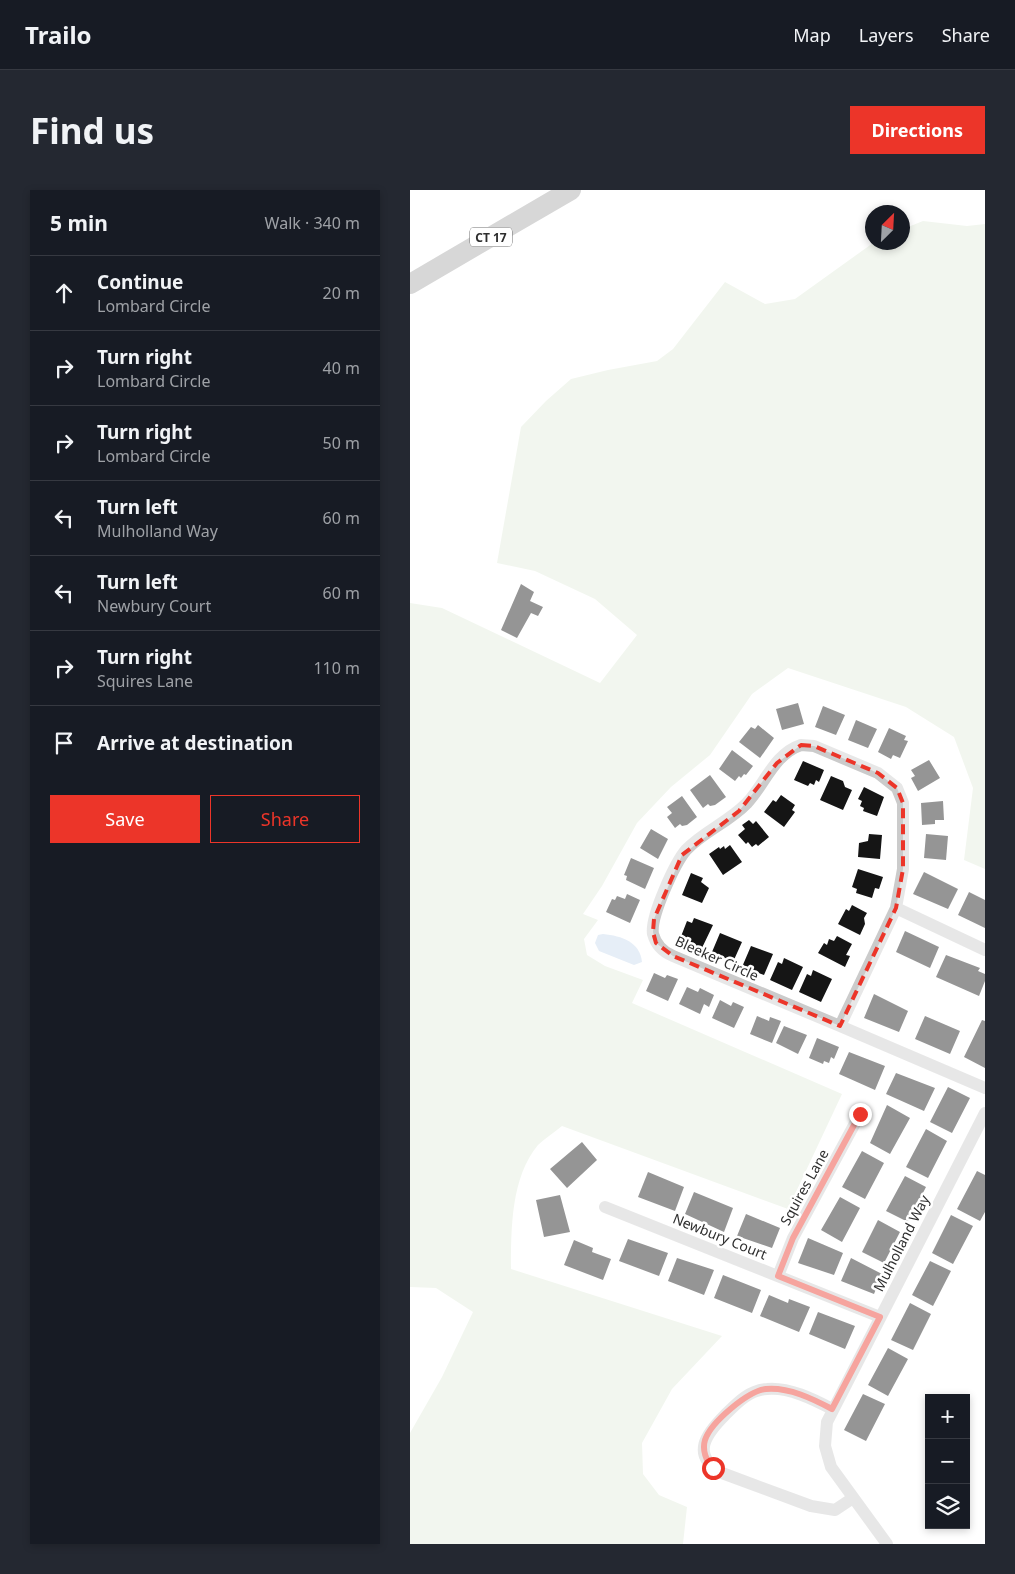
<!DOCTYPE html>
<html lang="en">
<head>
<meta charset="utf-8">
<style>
  :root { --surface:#171b24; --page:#242831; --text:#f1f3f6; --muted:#9ea1a6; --line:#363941; --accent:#ec3529 }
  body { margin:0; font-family:"Noto Sans",sans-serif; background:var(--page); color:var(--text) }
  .controls { position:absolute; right:15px; bottom:15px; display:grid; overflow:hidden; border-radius:0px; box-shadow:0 2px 8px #0003 }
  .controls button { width:45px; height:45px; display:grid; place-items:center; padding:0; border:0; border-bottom:1px solid var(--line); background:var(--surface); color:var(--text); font:25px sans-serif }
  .compass { position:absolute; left:455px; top:15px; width:45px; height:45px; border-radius:50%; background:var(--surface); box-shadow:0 2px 8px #0003; rotate:24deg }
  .stop { position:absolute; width:15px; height:15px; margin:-11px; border:4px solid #ec3529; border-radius:50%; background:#fff }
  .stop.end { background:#ec3529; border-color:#fff; box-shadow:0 1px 5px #0008 }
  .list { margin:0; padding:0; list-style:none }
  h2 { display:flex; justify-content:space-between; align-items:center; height:65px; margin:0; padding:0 20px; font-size:21px }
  h2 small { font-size:16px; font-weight:400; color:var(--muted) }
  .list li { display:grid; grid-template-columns:32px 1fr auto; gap:15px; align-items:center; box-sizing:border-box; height:75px; padding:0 20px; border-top:1px solid var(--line) }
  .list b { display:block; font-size:19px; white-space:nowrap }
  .list p { margin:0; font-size:16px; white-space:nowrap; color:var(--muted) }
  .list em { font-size:16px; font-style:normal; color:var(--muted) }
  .actions { display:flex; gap:10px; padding:15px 20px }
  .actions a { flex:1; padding:11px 0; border:1px solid var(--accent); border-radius:0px; text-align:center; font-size:18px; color:var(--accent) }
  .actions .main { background:var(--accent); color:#fff }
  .icon { flex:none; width:28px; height:28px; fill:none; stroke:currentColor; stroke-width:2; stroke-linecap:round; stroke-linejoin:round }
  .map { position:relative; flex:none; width:575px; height:1354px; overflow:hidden; border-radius:0px }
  header { display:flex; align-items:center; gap:30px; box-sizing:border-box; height:70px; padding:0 25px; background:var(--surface); border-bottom:1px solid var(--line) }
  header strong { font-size:24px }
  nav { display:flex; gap:28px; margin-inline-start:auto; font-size:18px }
  .intro { display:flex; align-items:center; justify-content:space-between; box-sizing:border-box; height:120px; padding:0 30px }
  h1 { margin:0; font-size:35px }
  .button { padding:12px 22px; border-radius:0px; background:var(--accent); color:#fff; font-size:18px; font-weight:700 }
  main { display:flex; gap:30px; padding:0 30px }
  aside { flex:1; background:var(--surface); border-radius:0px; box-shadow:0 2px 8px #0003 }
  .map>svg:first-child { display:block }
  .green { fill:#e2ecdb }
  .water { fill:#c7d9ed }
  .building { fill:#151515 }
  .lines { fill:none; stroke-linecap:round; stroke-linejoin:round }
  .street { stroke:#cbcbcb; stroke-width:12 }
  .primary { stroke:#a6a6a6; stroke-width:20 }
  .route { stroke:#ec3529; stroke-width:6 }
  .marked { fill:none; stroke:#ec3529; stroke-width:4; stroke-dasharray:10 6; stroke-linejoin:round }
  .labels { text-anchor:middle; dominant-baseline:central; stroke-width:5; stroke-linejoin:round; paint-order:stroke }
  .shield { fill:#fff; stroke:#6d6d6d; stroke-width:1 }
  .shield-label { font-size:12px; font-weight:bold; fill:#2e2e2e }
  .street-label { font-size:14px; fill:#2e2e2e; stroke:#fff }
</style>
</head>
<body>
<header>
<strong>Trailo</strong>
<nav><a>Map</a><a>Layers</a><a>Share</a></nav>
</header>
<div class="intro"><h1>Find us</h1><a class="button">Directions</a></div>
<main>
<aside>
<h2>5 min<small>Walk · 340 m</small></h2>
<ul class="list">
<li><svg class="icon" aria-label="ahead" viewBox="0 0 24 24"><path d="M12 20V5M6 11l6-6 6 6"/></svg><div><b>Continue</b><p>Lombard Circle</p></div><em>20 m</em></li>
<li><svg class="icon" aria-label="right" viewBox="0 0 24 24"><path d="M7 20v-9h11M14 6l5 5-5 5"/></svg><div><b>Turn right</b><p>Lombard Circle</p></div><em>40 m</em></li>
<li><svg class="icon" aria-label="right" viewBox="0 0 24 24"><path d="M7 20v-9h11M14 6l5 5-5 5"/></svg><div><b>Turn right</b><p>Lombard Circle</p></div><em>50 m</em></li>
<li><svg class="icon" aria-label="left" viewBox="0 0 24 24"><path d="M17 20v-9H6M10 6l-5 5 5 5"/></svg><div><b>Turn left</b><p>Mulholland Way</p></div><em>60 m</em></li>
<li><svg class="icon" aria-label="left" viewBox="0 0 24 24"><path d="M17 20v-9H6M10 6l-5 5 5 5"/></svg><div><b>Turn left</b><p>Newbury Court</p></div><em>60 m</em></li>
<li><svg class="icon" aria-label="right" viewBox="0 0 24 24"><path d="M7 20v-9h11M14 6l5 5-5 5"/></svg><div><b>Turn right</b><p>Squires Lane</p></div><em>110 m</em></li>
<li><svg class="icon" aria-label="arrive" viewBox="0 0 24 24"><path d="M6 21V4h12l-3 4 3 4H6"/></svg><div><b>Arrive at destination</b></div></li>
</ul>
<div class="actions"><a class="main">Save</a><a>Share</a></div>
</aside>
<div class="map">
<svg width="575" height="1354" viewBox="0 0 575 1354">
  <rect width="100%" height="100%" fill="#fff"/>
  <path class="green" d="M513,31L557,36L575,34V679L554,670L563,598L544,547L496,517L378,478L342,504L300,565L261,597L227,633L192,696L173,724L188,730L174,749L177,765L195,776L233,790L222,813L432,904L378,1019L152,936C145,942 135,948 128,955C101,987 101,1039 101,1079L312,1146L262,1199L232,1253L233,1284L249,1305L277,1317L273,1354H0V1243L32,1187L63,1122L26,1098L0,1097V413L32,418L190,493L227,445L185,409L125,381L87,373L111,237L136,211L161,189L198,180L247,171L263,159L315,92L355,114L385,109L463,53L492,52L493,39Z"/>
  <path class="water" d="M193,744C212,746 230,752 232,772L224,775L189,761L185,753L188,745Z"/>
  <path class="building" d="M111,394L124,402L120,411L133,417L128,426L121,423L107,448L91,440Z
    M388,513L394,534L372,540L366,519Z
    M413,516L435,525L426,545L405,537Z
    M446,530L467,539L458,558L438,550Z
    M348,535L364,548L350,568L329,552L341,537L345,539Z
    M479,538L496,546L494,550L498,551L490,568L483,565L481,569L468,562Z
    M322,560L343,576L336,585L334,584L331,588L329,586L325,591L309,579Z
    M519,570L530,588L508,601L501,588L505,586L501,580Z
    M393,571L414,580L409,592L406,590L404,595L400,593L398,596L384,590Z
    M300,585L316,607L305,615L300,616L298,614L293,618L280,600Z
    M421,586L433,591L435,597L442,600L433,620L410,610Z
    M454,597L474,607L467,626L453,621L454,618L450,616L452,611L448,609Z
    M371,605L385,615L382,620L385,622L374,637L354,622L363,610L366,612Z
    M272,606L287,627L277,635L272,636L270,634L265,638L257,627L262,623L257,617Z
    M533,611L534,630H525V634L512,635L511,613Z
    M339,630L343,634L346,631L359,647L348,656L346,654L342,657L338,652L336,654L328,645L335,639L332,635Z
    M241,639L258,649L248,669L230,658Z
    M459,644L472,645L470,669L448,667L449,653L458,651Z
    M516,644L538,646L536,670L514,668Z
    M320,655L332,672L313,685L299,664L309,657L310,659L314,656L315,659Z
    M221,668L244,678L235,699L216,690L217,686L214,685Z
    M448,679L473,687L469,699L465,698L462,708L446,703L447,699L442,697Z
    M514,682L548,699L538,719L503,704Z
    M281,683L293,688L291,692L299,698L292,713L272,705Z
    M559,702L575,710V738L548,725Z
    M217,704L230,710L220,733L196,722L202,709L205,710L207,706L215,709Z
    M442,715L457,723L454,728L455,734L450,745L428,734L436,719L439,721Z
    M284,728L303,735L291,760L270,749L277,731L282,733Z
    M495,741L529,757L520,778L486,762Z
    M310,743L332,752L323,772L302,762Z
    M427,746L442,754L436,765L440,766L435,777L408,763L414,753L417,755L419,749L424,751Z
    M341,756L363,764L354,785L332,777Z
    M536,765L570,778L568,781L575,784V791L569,806L526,787Z
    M374,768L393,777L382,800L360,790L368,772L372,774Z
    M403,780L422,789L411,812L389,802L397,784L401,786Z
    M244,783L255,788L257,785L268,789L258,811L236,801Z
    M277,797L288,802L290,798L304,805L299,817L294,814L290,824L269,814Z
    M464,804L498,821L489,842L454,828Z
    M310,810L321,816L323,812L334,817L324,838L302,828Z
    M347,826L359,831L360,827L371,831L362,853L340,844Z
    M515,826L550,841L540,864L505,849Z
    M572,830L575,831V878L554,867Z
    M374,836L397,845L388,864L366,853Z
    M407,848L429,857L424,869L421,867L419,873L414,871L413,874L399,868Z
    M439,862L475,876L465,900L429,884Z
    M486,883L525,898L514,921L476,904Z
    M538,897L560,908L542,943L520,932Z
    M477,915L500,928L480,964L460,953Z
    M516,939L537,951L518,988L496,977Z
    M172,952L187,970L157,998L140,979Z
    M452,961L474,973L455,1009L432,997Z
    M567,981L575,985V1022L570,1031L547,1019Z
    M238,982L274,997L265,1021L228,1007Z
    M495,986L516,997L498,1032L476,1021Z
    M284,1002L323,1018L314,1042L275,1024Z
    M150,1005L160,1042L134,1047L126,1010Z
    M430,1007L450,1018L432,1052L411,1040Z
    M336,1024L370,1038L362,1058L327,1046Z
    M541,1025L563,1036L543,1074L522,1063Z
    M468,1030L490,1042L474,1073L452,1062Z
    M398,1048L433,1063L424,1085L388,1073Z
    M218,1049L258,1063L249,1086L209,1071Z
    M164,1050L183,1058L182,1062L201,1069L193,1090L154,1075Z
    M267,1068L304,1080L294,1105L258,1091Z
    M441,1068L472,1084L464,1104L431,1091Z
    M520,1071L541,1081L523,1116L502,1105Z
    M313,1085L351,1100L342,1123L304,1108Z
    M359,1105L378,1113L379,1109L400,1117L389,1142L350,1126Z
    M500,1113L521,1124L503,1160L481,1150Z
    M408,1122L445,1136L435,1159L399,1144Z
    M478,1158L498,1169L478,1206L458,1195Z
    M453,1204L475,1214L456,1251L434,1240Z"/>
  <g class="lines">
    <path class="street" d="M391,555L404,556L468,583L487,598L493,613V679L486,718L430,836L263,766C253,762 246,755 243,744C240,727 265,673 276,660C294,641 319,632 337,613C355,594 364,564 391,555Z
      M486,718L575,760
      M430,836L575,898
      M195,1017L470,1127
      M368,1086L383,1048L450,924
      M422,1219C403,1209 379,1197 357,1199C339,1200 327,1213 315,1225C296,1244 280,1265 312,1283L401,1316L425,1320L443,1308
      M477,1354L421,1277L415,1256L417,1232L575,923"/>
    <path class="primary" d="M0,94L161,0"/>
  </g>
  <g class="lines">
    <path class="route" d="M303,1278C296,1271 292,1260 295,1250C301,1232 338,1201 356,1199C379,1197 403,1209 422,1219L470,1127L368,1086L383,1048L450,924"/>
  </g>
  <path d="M0 0H575V1354H0ZM391,555L404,556L468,583L487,598L493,613V679L486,718L430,836L263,766L246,753L243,742L244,729L272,665L329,621L367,573Z" fill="#fff" fill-opacity=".55" fill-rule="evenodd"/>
  <path class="marked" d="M391,555L404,556L468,583L487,598L493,613V679L486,718L430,836L263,766L246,753L243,742L244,729L272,665L329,621L367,573Z"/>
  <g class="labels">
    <rect class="shield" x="60" y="37.5" width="42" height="19" rx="4"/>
    <g class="shield-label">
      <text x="81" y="47">CT 17</text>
    </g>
    <g class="street-label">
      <text transform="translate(307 768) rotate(24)">Bleeker Circle</text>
      <text transform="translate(394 997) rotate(-61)">Squires Lane</text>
      <text transform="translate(310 1046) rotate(22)">Newbury Court</text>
      <text transform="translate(491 1053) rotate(-63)">Mulholland Way</text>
    </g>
  </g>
</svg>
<div class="controls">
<button>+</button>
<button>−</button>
<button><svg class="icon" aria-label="layers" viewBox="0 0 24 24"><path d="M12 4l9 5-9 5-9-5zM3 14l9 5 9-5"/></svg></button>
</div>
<svg class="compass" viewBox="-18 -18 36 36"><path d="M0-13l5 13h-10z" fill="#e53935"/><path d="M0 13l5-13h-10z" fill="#9ea1a6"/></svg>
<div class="stop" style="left:303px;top:1278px"></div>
<div class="stop end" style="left:450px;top:924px"></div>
</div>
</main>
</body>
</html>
